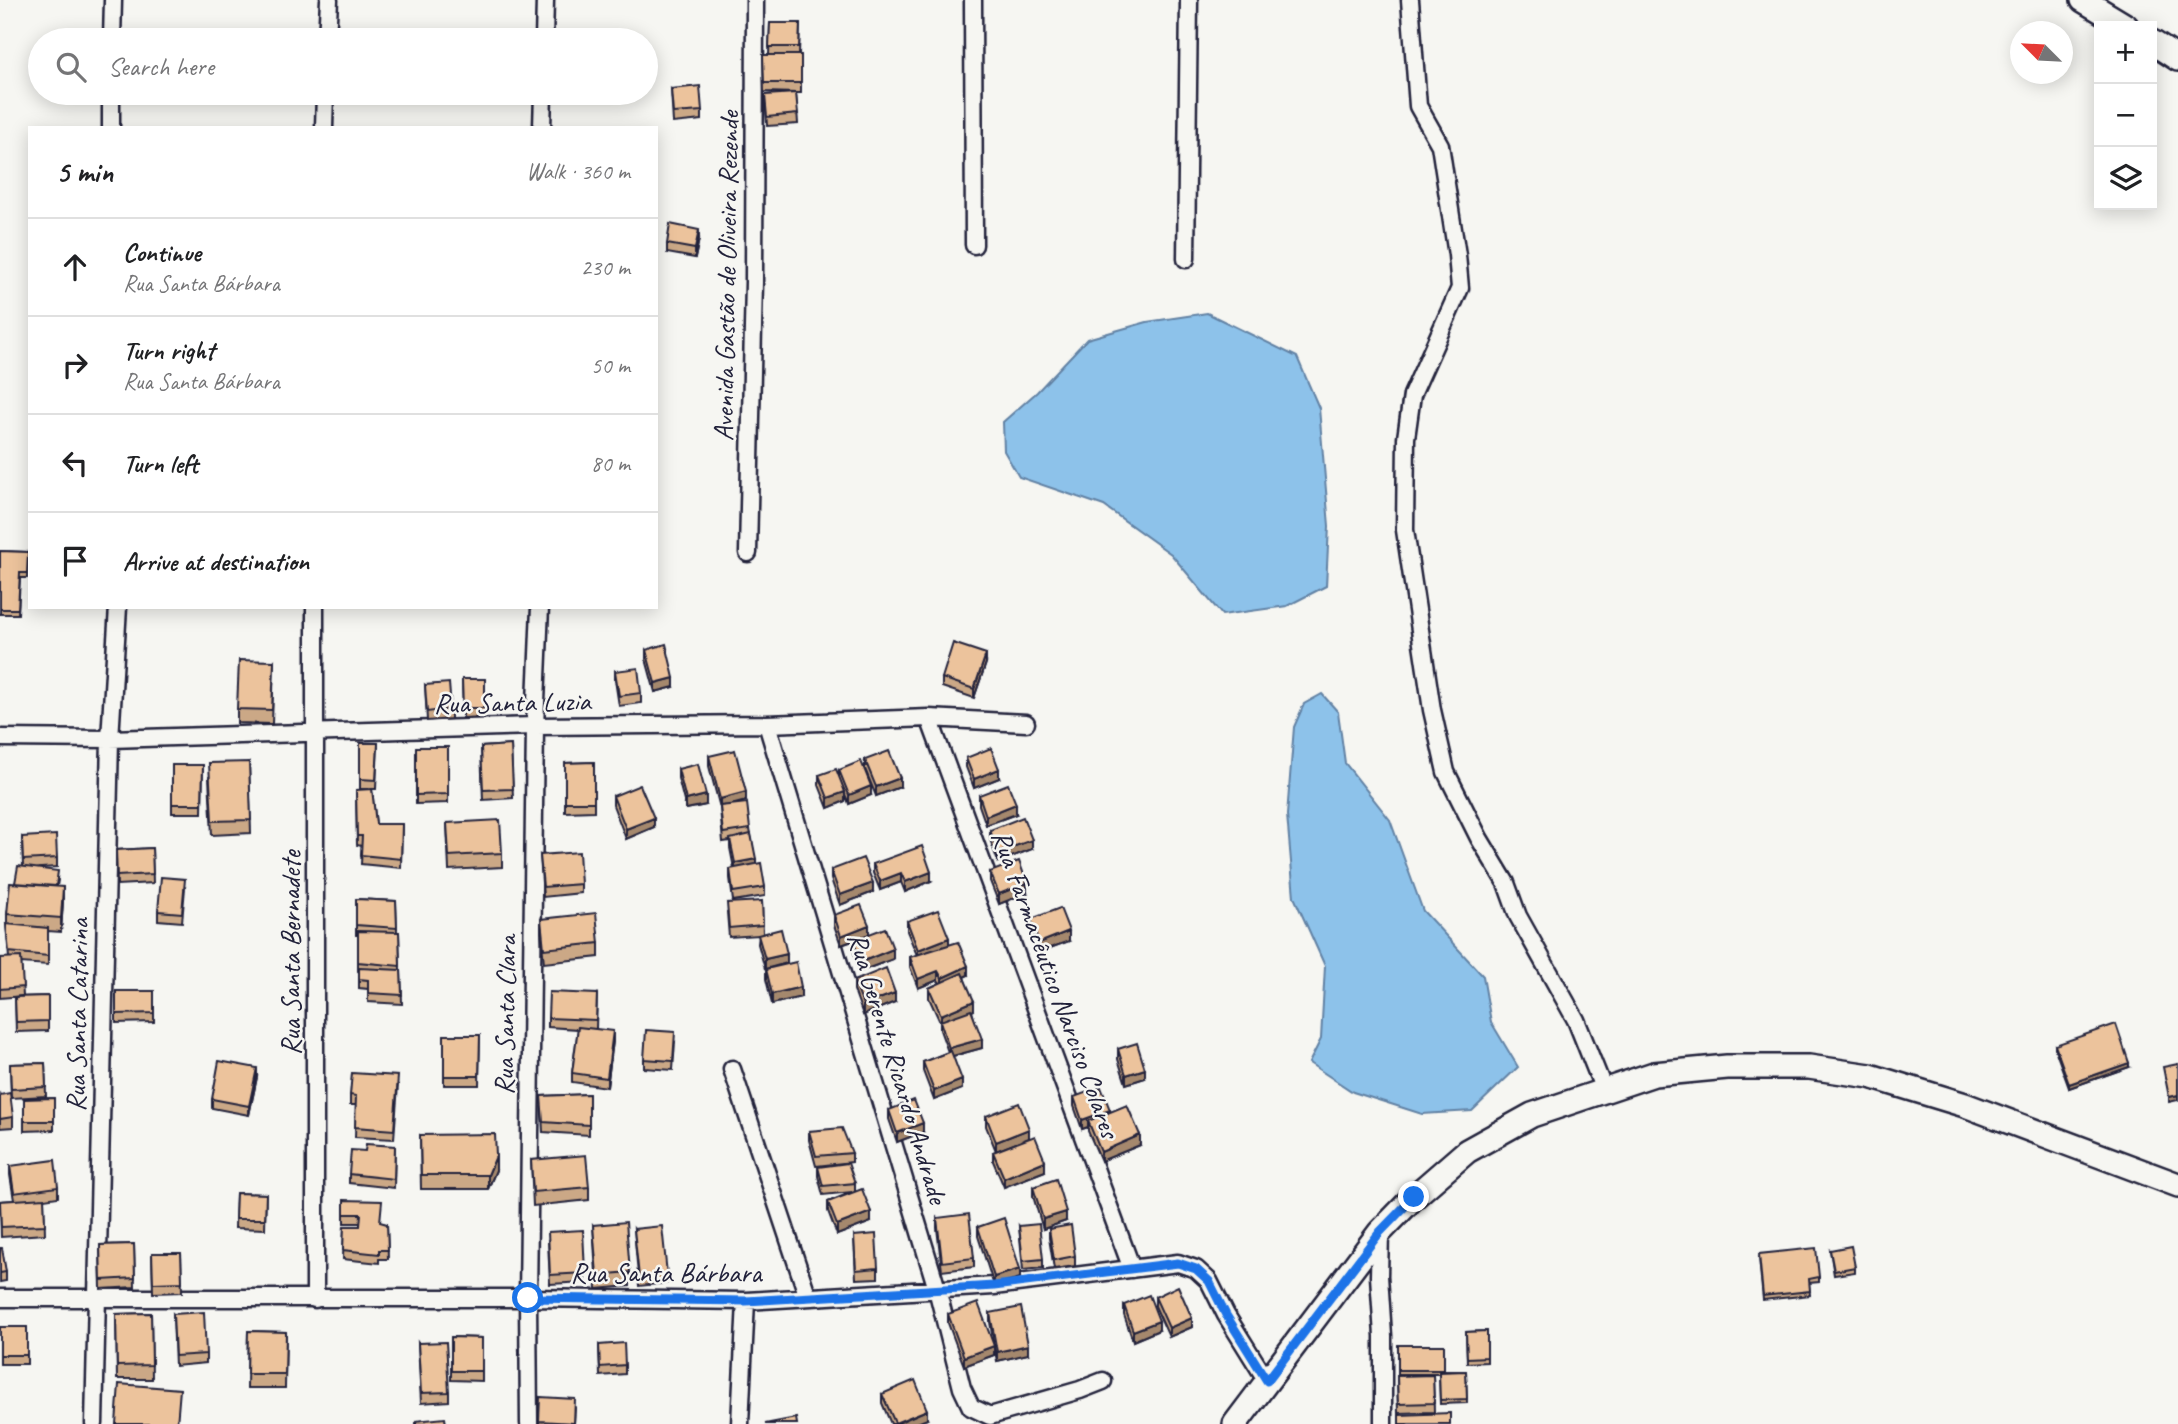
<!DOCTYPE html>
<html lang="en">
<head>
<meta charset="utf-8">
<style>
  :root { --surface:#fff; --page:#f2f2f2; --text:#202124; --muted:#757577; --line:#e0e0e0 }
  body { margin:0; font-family:Caveat,sans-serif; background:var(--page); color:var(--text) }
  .controls { position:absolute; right:21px; top:21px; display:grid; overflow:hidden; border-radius:0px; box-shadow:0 4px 18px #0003 }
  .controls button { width:63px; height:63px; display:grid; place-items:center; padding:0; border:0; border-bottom:2px solid var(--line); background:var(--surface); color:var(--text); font:35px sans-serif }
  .compass { position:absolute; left:2010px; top:21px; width:63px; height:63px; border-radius:50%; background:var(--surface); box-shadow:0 4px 18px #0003; rotate:294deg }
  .stop { position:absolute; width:21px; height:21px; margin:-16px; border:5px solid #1a73e8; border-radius:50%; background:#fff }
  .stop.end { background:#1a73e8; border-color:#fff; box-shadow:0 2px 7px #0008 }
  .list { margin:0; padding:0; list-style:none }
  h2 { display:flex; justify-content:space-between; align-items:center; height:91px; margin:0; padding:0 28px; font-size:30px }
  h2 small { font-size:23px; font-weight:400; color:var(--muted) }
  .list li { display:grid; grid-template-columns:46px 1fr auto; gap:21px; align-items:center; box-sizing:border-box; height:98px; padding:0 28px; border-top:2px solid var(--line) }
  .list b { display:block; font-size:26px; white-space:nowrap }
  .list p { margin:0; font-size:23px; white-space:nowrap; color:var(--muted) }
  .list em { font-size:23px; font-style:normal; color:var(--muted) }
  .icon { flex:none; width:38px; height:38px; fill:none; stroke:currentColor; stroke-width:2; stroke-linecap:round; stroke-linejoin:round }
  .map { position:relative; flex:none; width:2178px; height:1424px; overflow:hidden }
  .search { position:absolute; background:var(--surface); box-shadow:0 4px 18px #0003; left:28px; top:28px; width:630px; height:77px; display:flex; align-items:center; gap:18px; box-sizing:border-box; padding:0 24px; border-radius:38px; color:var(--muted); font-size:26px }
  .panel { position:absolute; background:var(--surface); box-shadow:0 4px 18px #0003; left:28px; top:126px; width:630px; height:483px; border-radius:0px }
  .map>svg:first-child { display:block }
  .water { fill:#8dc2ea; stroke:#6282a4; stroke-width:2 }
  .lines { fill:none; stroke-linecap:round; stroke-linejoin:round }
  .street-casing { stroke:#22223b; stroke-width:21 }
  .secondary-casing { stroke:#22223b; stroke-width:28 }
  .street { stroke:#f6f6f2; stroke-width:16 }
  .secondary { stroke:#f6f6f2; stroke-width:23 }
  .wall { fill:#cba886; stroke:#22223b; stroke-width:2 }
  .shaded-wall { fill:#a5886d; stroke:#22223b; stroke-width:2 }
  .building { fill:#ecc39c; stroke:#22223b; stroke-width:2 }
  .route { stroke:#1a73e8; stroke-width:9 }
  .labels { text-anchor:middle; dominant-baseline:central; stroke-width:5; stroke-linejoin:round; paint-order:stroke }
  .street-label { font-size:28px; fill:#22223b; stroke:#f6f6f2 }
</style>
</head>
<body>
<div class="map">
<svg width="2178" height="1424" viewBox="0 0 2178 1424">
  <rect width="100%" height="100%" fill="#f6f6f2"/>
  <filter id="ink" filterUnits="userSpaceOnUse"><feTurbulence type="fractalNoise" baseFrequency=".0143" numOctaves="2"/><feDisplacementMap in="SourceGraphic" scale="14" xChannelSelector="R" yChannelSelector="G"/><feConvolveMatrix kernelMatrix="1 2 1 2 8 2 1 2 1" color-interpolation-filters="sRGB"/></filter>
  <g filter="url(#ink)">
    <path class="water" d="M1207,313L1297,357L1319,408L1329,526L1326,586L1287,606L1222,615L1171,554L1104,506L1019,477L1004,451L1003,422L1037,392L1087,339L1147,322Z
      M1322,694L1338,712L1345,763L1390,820L1423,911L1483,976L1491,1022L1518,1067L1472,1111L1422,1114L1353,1092L1309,1063L1321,1039L1325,966L1294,897L1287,815L1294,727L1304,704Z"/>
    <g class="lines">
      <defs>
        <path id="street" d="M973,0L974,245
          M1410,0L1418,106L1440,145L1457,255L1460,288L1412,395L1406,438L1405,530L1432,710L1446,772L1479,838L1506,883L1518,916L1576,1020L1604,1090
          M112,40L113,0
          M327,40L329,0
          M544,40L545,0
          M111,128V93
          M324,128L325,93
          M542,128L543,93
          M1186,259L1189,0
          M748,553L754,282L755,0
          M315,607V1299
          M929,718L1132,1269
          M767,724L937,1289L962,1388L971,1407L990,1416L1080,1390L1103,1381
          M0,738L110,739L535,726L767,724L929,718L1026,723
          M732,1069L808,1297
          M1380,1232L1379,1276L1383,1336V1424
          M0,1298H528L746,1301L994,1286L1178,1263L1196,1269L1209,1281L1226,1315L1267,1381
          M94,1424L110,739L118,607
          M529,1424L528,1298L535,726L540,607
          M740,1424L746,1301"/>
        <path id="secondary" d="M2083,0L2126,26
          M2152,42L2178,59
          M1235,1424L1380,1232L1414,1197L1467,1151L1532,1115L1654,1074L1727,1067H1809L1870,1076L1965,1105L2178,1185"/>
      </defs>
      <use href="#street" class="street-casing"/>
      <use href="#secondary" class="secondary-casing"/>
      <use href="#street" class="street"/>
      <use href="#secondary" class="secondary"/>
    </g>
    <path class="wall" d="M770,23H800L799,55H801V93H796L798,124L767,126L765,95L796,93L764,92L763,55H769Z
      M671,89L702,111V120L673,123Z
      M699,239L695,258L667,253V244Z
      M0,551L28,552L27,578H20L18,614H0Z
      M646,650L674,687L655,692L646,659Z
      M274,661L272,724L237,723V709Z
      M986,663L974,698L942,687V678Z
      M615,671L641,693V703L619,706L615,680Z
      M462,679H485V717L463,718Z
      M425,685L451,709V719L427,721Z
      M360,743H378L376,789H372L376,824H402L401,868L361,864L362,846L357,845L356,790L369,789H360Z
      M511,745L513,798L483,800L481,747Z
      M416,747H448V803L416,804Z
      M709,756L746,801L734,804L750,829L756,864L765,887V896L733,901L730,878V869L734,868L730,848V841L723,842L720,808L709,766Z
      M966,758L999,778L974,788L966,767Z
      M865,760L900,787L876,796L865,769Z
      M249,762L251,833L212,835L209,777Z
      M594,762V811L565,812V763Z
      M172,765H203L202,813H172Z
      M678,769L706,805L686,809L678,778Z
      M839,770L871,795L849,804L845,794V801L828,808L819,785V775L839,777Z
      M979,795L1016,814L986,825L979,805Z
      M613,796L654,827L626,839L613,805Z
      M447,823L502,853V867L449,870Z
      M990,830L1032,849L998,862L990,839Z
      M22,837L57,858V867L40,868L58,880L57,886L63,901L61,932L48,931V965L21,963L23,996L0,998V958H9L6,924H7V914L15,883L23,866Z
      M152,848L153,883L117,885L116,850Z
      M540,855L581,884V893L543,897Z
      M873,864L931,881L905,892L901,882L880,890L873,873Z
      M831,870L873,892L840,905L831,879Z
      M990,872L1027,893L999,904L990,881Z
      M185,888L182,922L158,920V911Z
      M356,899L396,901L397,932H399L400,970H401L402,1004L368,1002V989L359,988V972L358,971V935H356Z
      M762,901L763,934L787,963L765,969L758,944L759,935L729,937L727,912Z
      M834,915L869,934L893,959L861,971L853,950V941L841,945L834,925Z
      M541,919L599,943V957L544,963L541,933Z
      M1031,919L1069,941L1039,952L1031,929Z
      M907,921L949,945L968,975L964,977L974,1010L972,1011L982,1048L953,1056L962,1089L934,1100L923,1071V1062L948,1052L940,1030V1022L929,998V988L940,983L938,980L918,988L910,967V957L917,955L907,931Z
      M766,969L801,997L772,1004L766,979Z
      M854,981L895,1002L863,1015L854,990Z
      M116,991H154V1022L116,1023Z
      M597,994L596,1029L613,1041L607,1087L572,1082V1073L578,1029L548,1027V1018Z
      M48,996V1031L16,1032L15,997Z
      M444,1035H480L479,1085H444Z
      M675,1042L673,1070L644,1068V1059Z
      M2055,1045L2129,1067L2069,1088L2055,1049Z
      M1118,1049L1145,1078L1126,1084L1118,1059Z
      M45,1063L46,1096L11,1098L10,1064Z
      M257,1077L249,1115L212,1108V1099Z
      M398,1085L394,1139L355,1137L356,1105H350V1095Z
      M589,1094V1135L543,1132L541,1096Z
      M0,1095L13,1117V1127L0,1128Z
      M1074,1097L1110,1112L1140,1145L1101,1161L1088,1131V1127L1082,1129L1074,1106Z
      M54,1098V1130L24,1131V1099Z
      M889,1110L923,1132L897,1142L889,1119Z
      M986,1116L1029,1138L1045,1171L1004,1187L993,1161V1152L996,1151L986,1126Z
      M809,1131L852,1153V1162L816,1166L809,1140Z
      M420,1135L496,1170L488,1189H421Z
      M395,1146L394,1188L349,1183V1174L365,1151Z
      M531,1160L589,1187V1200L533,1206Z
      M10,1166L58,1187V1197L44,1199L45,1234L1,1237L0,1201L14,1200L10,1175Z
      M818,1167L855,1183V1191L871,1222L837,1235L828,1211V1202L852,1192L823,1195L818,1176Z
      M1033,1187L1066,1221L1043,1229L1033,1196Z
      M236,1193L266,1194L265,1229L235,1228Z
      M344,1200L381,1223L387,1224L388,1259H379V1263L343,1259L344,1226H360V1223H344Z
      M937,1218L974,1258V1267L942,1271L937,1228Z
      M593,1225L630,1272V1286L597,1289Z
      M1019,1226L1043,1259V1268L1023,1270Z
      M978,1227L1020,1278L994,1286L978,1236Z
      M634,1229L667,1274V1283L639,1286Z
      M1049,1229L1075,1256V1266L1054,1269L1049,1238Z
      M854,1236L878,1268V1278L856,1279Z
      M548,1241L585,1273V1282L550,1284Z
      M134,1244L135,1287L101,1289L100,1245Z
      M0,1248L6,1272V1281L0,1282Z
      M1830,1250L1855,1267V1272L1834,1275Z
      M152,1253H181L182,1292L153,1293Z
      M1759,1258L1819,1277V1282L1809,1283L1810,1295L1763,1300Z
      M1155,1297L1192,1327L1169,1337L1155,1306Z
      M1124,1305L1159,1330L1133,1341L1124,1315Z
      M151,1313L152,1379H117L116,1314Z
      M990,1313L1028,1354L997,1361L994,1346V1355L964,1366L948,1323V1314L994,1346L990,1322Z
      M173,1314L206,1354V1363L175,1366Z
      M0,1327H27V1364H0Z
      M248,1331L286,1332L285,1388H247Z
      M1487,1331V1362L1467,1363L1466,1332Z
      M451,1337L482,1338V1381L451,1380Z
      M418,1343L449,1392V1401L421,1403Z
      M599,1345L625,1365V1374L600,1376Z
      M1398,1345H1444V1371H1466L1467,1403L1440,1404L1439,1374H1398Z
      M1433,1375L1434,1412L1398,1413L1397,1376Z
      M882,1394L927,1419L915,1424H891L882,1403Z
      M540,1397L575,1408L574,1424H539Z"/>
    <path class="shaded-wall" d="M699,230V239L695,258V249Z
      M986,654V663L974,698V689Z
      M674,678V687L655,692V683Z
      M999,769V778L974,788V779Z
      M900,778V787L876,796V787Z
      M871,786V795L849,804V795Z
      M746,792V801L720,808V799Z
      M845,792V801L828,808V798Z
      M706,795V805L686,809V800Z
      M1016,804V814L986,825V816Z
      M654,818V827L626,839V829Z
      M1032,840V849L998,862V852Z
      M756,859V868L735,873V863Z
      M931,872V881L905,892V882Z
      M901,873V882L880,890V881Z
      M873,883V892L840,905V895Z
      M1027,883V893L999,904V894Z
      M63,887V901L61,932V918Z
      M869,925V935L841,945V936Z
      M1069,931V941L1039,952V943Z
      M949,938V947L918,959V950Z
      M893,949V959L861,971V962Z
      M787,954V963L765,969V959Z
      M968,966V975L942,987V978Z
      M938,971V980L918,988V979Z
      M801,987V997L772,1004V994Z
      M895,993V1002L863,1015V1005Z
      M974,1001V1010L941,1025V1015Z
      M613,1031V1041L607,1087V1078Z
      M982,1039V1048L949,1057V1048Z
      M2129,1063V1067L2069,1088V1084Z
      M257,1068V1077L249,1115V1106Z
      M1145,1069V1078L1126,1084V1075Z
      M962,1080V1089L934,1100V1091Z
      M2178,1095V1100L2169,1102V1097Z
      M1110,1110V1119L1088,1121V1127L1082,1129V1120Z
      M923,1123V1132L897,1142V1133Z
      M1029,1129V1138L996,1151V1142Z
      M1140,1135V1145L1101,1161V1152Z
      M496,1156V1170L488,1189V1175Z
      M1045,1161V1171L1004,1187V1178Z
      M871,1212V1222L837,1235V1225Z
      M1066,1212V1221L1043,1229V1219Z
      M1020,1269V1278L994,1286V1277Z
      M1192,1318V1327L1169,1337V1328Z
      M1159,1321V1330L1133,1341V1331Z
      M1028,1345V1354L997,1361V1352Z
      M994,1346V1355L964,1366V1357Z
      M927,1410V1419L915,1424H895Z"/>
    <path class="building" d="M770,23H800L799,47H769Z
      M763,55H801V83H764Z
      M700,86L702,111L673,113L671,89Z
      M796,93L798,114L767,117L765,95Z
      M670,224L699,230L695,249L667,244Z
      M0,551L28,552L27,573H20L18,609H0Z
      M953,643L986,654L974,689L942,678Z
      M666,644L674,678L655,683L646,650Z
      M239,660L274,661L272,710L237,709Z
      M638,668L641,693L619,696L615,671Z
      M462,679H485V708H463Z
      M449,683L451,709L427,712L425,685Z
      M360,743H378L376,780L360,779Z
      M511,745L513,789L483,790L481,747Z
      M416,747H448V794L416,795Z
      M991,748L999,769L974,779L966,758Z
      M735,750L746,792L720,799L709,756Z
      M889,751L900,778L876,787L865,760Z
      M861,761L871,786L849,795L839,770Z
      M249,762L251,820L212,821L209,763Z
      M594,762V802H565V763Z
      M698,764L706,795L686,800L678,769Z
      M172,765H203L202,804H172Z
      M836,769L845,792L828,798L819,775Z
      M1008,784L1016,804L986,816L979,795Z
      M640,785L654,818L626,829L613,796Z
      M372,789L376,824H402L401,859L361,855L362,836H357L356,790Z
      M747,803L750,829L723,833L720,806Z
      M1023,817L1032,840L998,852L990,830Z
      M500,820L502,853L449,856L447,823Z
      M751,834L756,859L735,863L730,839Z
      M56,835L57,858L23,860L22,837Z
      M922,846L931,872L905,882L901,873L880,881L873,864Z
      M152,848L153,874L117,876L116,850Z
      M579,852L581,884L543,887L540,855Z
      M863,858L873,883L840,895L831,870Z
      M1019,861L1027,883L999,894L990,872Z
      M761,863L765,887L733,892L730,869Z
      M18,866L58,871L56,886L15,883Z
      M161,877L185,879L182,913L158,911Z
      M10,883L63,887L61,918L7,914Z
      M356,899L396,901L397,928L356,925Z
      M762,901L763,925L729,928L727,903Z
      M861,905L869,925L841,936L834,915Z
      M1060,908L1069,931L1039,943L1031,919Z
      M938,910L949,938L918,950L907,921Z
      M596,913L599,943L544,949L541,919Z
      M6,924L48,928V956L9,952Z
      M885,928L893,949L861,962L853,940Z
      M781,929L787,954L765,959L758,935Z
      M358,931L399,932L400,966L358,962Z
      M958,942L968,966L942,978L938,971L918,979L910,957Z
      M21,957L23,987L0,989V958Z
      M796,962L801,987L772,994L766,969Z
      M359,968L401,970L402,995L368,993V980L359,979Z
      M886,968L895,993L863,1005L854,981Z
      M962,973L974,1001L941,1015L929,988Z
      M116,991H154V1013L116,1014Z
      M549,992L597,994L596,1020L548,1018Z
      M48,996V1021L16,1022L15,997Z
      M971,1010L982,1039L949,1048L940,1021Z
      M2116,1024L2129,1063L2069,1084L2055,1045Z
      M578,1027L613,1031L607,1078L572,1073Z
      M646,1030L675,1032L673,1061L644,1059Z
      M444,1035H480L479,1076H444Z
      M1137,1043L1145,1069L1126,1075L1118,1049Z
      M951,1051L962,1080L934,1091L923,1062Z
      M219,1061L257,1068L249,1106L212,1099Z
      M45,1063L46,1087L11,1089L10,1064Z
      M2178,1064V1095L2169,1097L2163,1067Z
      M352,1073L398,1076L394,1130L355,1127L356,1096L350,1095Z
      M1101,1087L1110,1110L1082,1120L1074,1097Z
      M10,1093L13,1117L0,1119V1095Z
      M589,1094V1125L543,1122L541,1096Z
      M54,1098V1121H24V1099Z
      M914,1100L923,1123L897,1133L889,1110Z
      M1019,1103L1029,1129L996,1142L986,1116Z
      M1127,1105L1140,1135L1101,1152L1088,1121Z
      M842,1128L852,1153L816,1156L809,1131Z
      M495,1134L496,1156L488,1175H421L420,1135Z
      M1035,1136L1045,1161L1004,1178L993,1152Z
      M366,1144L395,1146L394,1179L349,1174L351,1150L365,1151Z
      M586,1155L589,1187L533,1192L531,1160Z
      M55,1160L58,1187L14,1193L10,1166Z
      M848,1163L855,1183L823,1186L818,1167Z
      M1056,1179L1066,1212L1043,1219L1033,1187Z
      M862,1189L871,1212L837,1225L828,1202Z
      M236,1193L266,1194L265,1219H235Z
      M44,1198L45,1225L1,1227L0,1201Z
      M344,1200L382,1201L380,1222L387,1224L388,1250H379V1254L343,1250L344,1226H360L361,1214H344Z
      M969,1214L974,1258L942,1262L937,1218Z
      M1004,1218L1020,1269L994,1277L978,1227Z
      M626,1222L630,1272L597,1275L593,1225Z
      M1039,1224L1043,1259L1023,1261L1019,1226Z
      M1071,1225L1075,1256L1054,1260L1049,1229Z
      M662,1226L667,1274L639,1277L634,1229Z
      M583,1230L585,1273L550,1275L548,1232Z
      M876,1234L878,1268L856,1270L854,1236Z
      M134,1244L135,1278L101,1280L100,1245Z
      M1851,1246L1855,1267L1834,1271L1830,1250Z
      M0,1248H2L6,1272L0,1273Z
      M1816,1248L1819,1277L1809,1279L1810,1291L1763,1296L1759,1254Z
      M152,1253H181L182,1282L153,1283Z
      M1178,1286L1192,1318L1169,1328L1155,1297Z
      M1149,1295L1159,1321L1133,1331L1124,1305Z
      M978,1303L994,1346L964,1357L948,1314Z
      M1021,1307L1028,1345L997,1352L990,1313Z
      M204,1312L206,1354L175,1356L173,1314Z
      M151,1313L152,1365L117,1366L116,1314Z
      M0,1327H27V1355H0Z
      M248,1331L286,1332L285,1374H247Z
      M1487,1331V1357L1467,1358L1466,1332Z
      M451,1337L482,1338V1371H451Z
      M446,1342L449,1392L421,1393L418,1343Z
      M624,1343L625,1365L600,1367L599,1345Z
      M1398,1345H1444V1370H1398Z
      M1466,1371L1467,1399L1440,1400L1439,1372Z
      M1433,1375L1434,1403L1398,1404L1397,1376Z
      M915,1380L927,1410L895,1423L882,1394Z
      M119,1384L180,1389L177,1424H116Z
      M540,1397L575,1399L574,1423L539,1421Z
      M1450,1413V1424H1399V1415Z
      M445,1418L446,1424H416V1421Z
      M796,1418L797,1424H765Z"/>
  </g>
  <g class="lines" filter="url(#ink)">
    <path class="route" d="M528,1298L746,1301L994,1286L1178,1263L1196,1269L1209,1281L1226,1315L1267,1381L1380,1232L1414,1197"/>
  </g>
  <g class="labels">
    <g class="street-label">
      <text transform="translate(726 276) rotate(-89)">Avenida Gastão de Oliveira Rezende</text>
      <text transform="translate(512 702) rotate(-1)">Rua Santa Luzia</text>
      <text transform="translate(290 953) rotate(-90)">Rua Santa Bernadete</text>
      <text transform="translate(1056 984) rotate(70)">Rua Farmacêutico Narciso Colares</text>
      <text transform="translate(77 1015) rotate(-89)">Rua Santa Catarina</text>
      <text transform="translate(505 1015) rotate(-89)">Rua Santa Clara</text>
      <text transform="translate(898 1068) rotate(73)">Rua Gerente Ricardo Andrade</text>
      <text x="666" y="1272">Rua Santa Bárbara</text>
    </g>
  </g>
</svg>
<div class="controls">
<button>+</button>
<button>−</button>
<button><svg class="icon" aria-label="layers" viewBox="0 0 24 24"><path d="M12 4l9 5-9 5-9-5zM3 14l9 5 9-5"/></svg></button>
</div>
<svg class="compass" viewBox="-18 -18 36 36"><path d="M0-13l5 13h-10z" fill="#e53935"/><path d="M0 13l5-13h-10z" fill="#757577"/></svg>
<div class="stop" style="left:528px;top:1298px"></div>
<div class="stop end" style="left:1414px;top:1197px"></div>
<div class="search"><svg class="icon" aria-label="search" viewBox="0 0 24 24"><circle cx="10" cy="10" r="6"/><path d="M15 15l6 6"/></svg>Search here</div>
<section class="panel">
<h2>5 min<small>Walk · 360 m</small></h2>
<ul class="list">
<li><svg class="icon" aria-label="ahead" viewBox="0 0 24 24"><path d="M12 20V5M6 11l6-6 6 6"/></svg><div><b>Continue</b><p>Rua Santa Bárbara</p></div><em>230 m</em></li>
<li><svg class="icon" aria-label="right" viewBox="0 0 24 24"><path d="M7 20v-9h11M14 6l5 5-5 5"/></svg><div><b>Turn right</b><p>Rua Santa Bárbara</p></div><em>50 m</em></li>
<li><svg class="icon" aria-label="left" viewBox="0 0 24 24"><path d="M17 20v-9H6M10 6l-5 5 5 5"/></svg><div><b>Turn left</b></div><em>80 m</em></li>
<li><svg class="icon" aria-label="arrive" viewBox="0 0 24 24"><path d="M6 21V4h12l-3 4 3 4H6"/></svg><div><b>Arrive at destination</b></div></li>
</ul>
</section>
</div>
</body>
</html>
